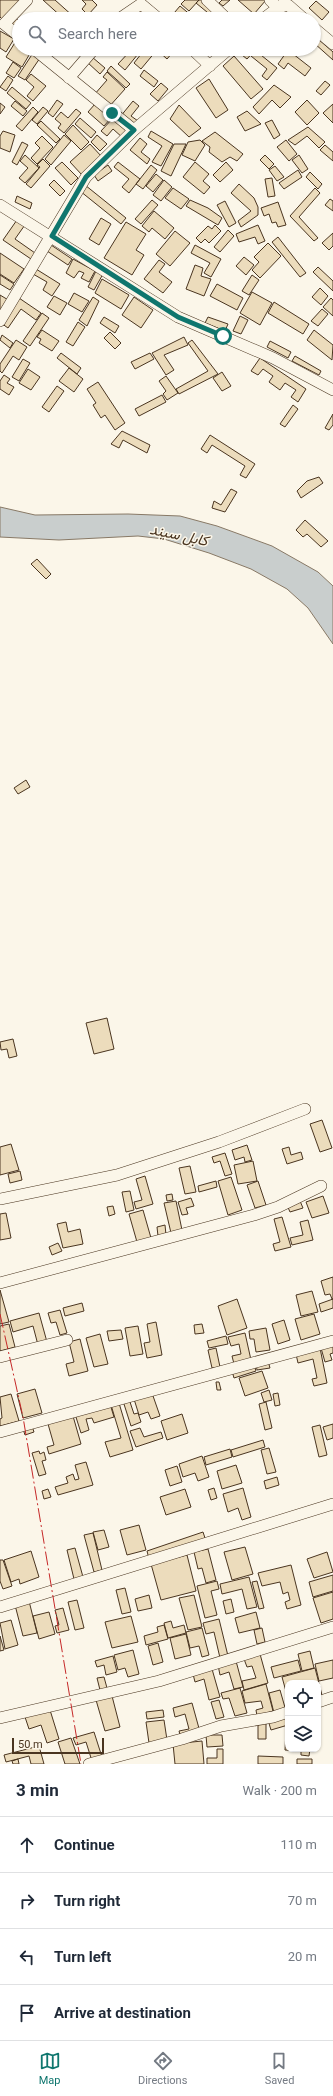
<!DOCTYPE html>
<html lang="en">
<head>
<meta charset="utf-8">
<style>
  :root { --surface:#fff; --page:#f2f2f3; --text:#1f2937; --muted:#747a83; --line:#e0e1e3; --accent:#0f766e }
  body { margin:0; font-family:Roboto,Vazirmatn,sans-serif; background:var(--page); color:var(--text) }
  .controls { position:absolute; right:12px; bottom:12px; display:grid; overflow:hidden; border-radius:8px; box-shadow:0 1px 3px #0004 }
  .controls button { width:36px; height:36px; display:grid; place-items:center; padding:0; border:0; border-bottom:1px solid var(--line); background:var(--surface); color:var(--text); font:20px sans-serif }
  .scale { position:absolute; left:12px; bottom:10px; width:92px; box-sizing:border-box; padding-left:4px; border:2px solid #4a3520; border-top:0; font-size:11px; line-height:14px; white-space:nowrap; color:#4a3520; -webkit-text-stroke:3px #fbf6e9; paint-order:stroke }
  .stop { position:absolute; width:12px; height:12px; margin:-9px; border:3px solid #0f766e; border-radius:50%; background:#fff }
  .stop.end { background:#0f766e; border-color:#fff; box-shadow:0 1px 4px #0008 }
  .list { margin:0; padding:0; list-style:none }
  h2 { display:flex; justify-content:space-between; align-items:center; height:52px; margin:0; padding:0 16px; font-size:17px }
  h2 small { font-size:13px; font-weight:400; color:var(--muted) }
  .list li { display:grid; grid-template-columns:26px 1fr auto; gap:12px; align-items:center; box-sizing:border-box; height:56px; padding:0 16px; border-top:1px solid var(--line) }
  .list b { display:block; font-size:15px; white-space:nowrap }
  .list em { font-size:13px; font-style:normal; color:var(--muted) }
  .icon { flex:none; width:22px; height:22px; fill:none; stroke:currentColor; stroke-width:2; stroke-linecap:round; stroke-linejoin:round }
  .map { position:relative; flex:none; width:333px; height:1764px; overflow:hidden }
  .search { position:absolute; background:var(--surface); box-shadow:0 1px 3px #0004; left:12px; right:12px; top:12px; height:44px; display:flex; align-items:center; gap:10px; box-sizing:border-box; padding:0 14px; border-radius:22px; color:var(--muted); font-size:15px }
  .sheet { height:276px; background:var(--surface) }
  nav { display:flex; justify-content:space-around; align-items:center; box-sizing:border-box; height:56px; border-top:1px solid var(--line); background:var(--surface); font-size:11px; color:var(--muted) }
  nav a { display:grid; justify-items:center; gap:2px }
  nav .on { color:var(--accent) }
  .map>svg:first-child { display:block }
  .water { fill:#c9cecd; stroke:#887966 }
  .building { fill:#ecdcbc; stroke:#4a3520 }
  .lines { fill:none; stroke-linecap:round; stroke-linejoin:round }
  .minor-casing { stroke:#4a3520; stroke-width:12 }
  .minor { stroke:#fbf6e9; stroke-width:11 }
  .power { stroke:#c62828; stroke-width:1; stroke-dasharray:14 3 2 3; stroke-linecap:butt }
  .route { stroke:#0f766e; stroke-width:5 }
  .labels { text-anchor:middle; dominant-baseline:central; stroke-width:3; stroke-linejoin:round; paint-order:stroke }
  .water-label { font-size:15px; font-style:italic; fill:#4a3520; stroke:#fbf6e9 }
</style>
</head>
<body>
<div class="map">
<svg width="333" height="1764" viewBox="0 0 333 1764">
  <rect width="100%" height="100%" fill="#fbf6e9"/>
  <path class="water" d="M0,507L35,515L128,514L180,516L217,526L272,546L318,572L333,586V644L308,608L287,589L251,569L209,553L164,539L138,536L59,540L0,537Z"/>
  <path class="building" d="M0,0H22L5,22L0,17Z
    M43,0H55L74,17L72,19H64Z
    M82,0H92L97,5L88,15L82,9L86,4Z
    M185,0H199L189,11L181,4Z
    M199,0H203L217,12L213,17L196,3Z
    M222,0H230L223,6L219,3Z
    M238,0H266L254,14Z
    M316,1L329,12L322,20L309,8Z
    M180,6L193,17L191,19H169Z
    M142,7L155,19H145L138,12Z
    M285,9L296,19H279L277,17Z
    M16,18L19,21V34L9,27Z
    M0,31L14,39L6,52L0,48Z
    M318,39L333,52V60L314,43Z
    M16,41L19,43V49L32,50L22,67L6,57Z
    M39,49H56L50,57Z
    M119,49H131L125,55Z
    M132,49L138,54L125,70L118,64Z
    M145,49H153L156,51L141,69L134,63Z
    M156,49H183L177,55L173,52L167,59Z
    M248,49H256L247,59L242,55Z
    M288,50L311,68L305,76L288,63L284,69L278,64Z
    M256,51L277,68L267,80L262,76L267,69L251,56Z
    M33,53L40,58L25,80L18,76Z
    M234,56L263,89L251,99L223,66Z
    M92,57L105,68L100,74L87,62Z
    M13,62L21,68L14,78L6,73Z
    M111,66L130,84L126,88L107,71Z
    M144,70L158,81L154,87L140,76Z
    M107,72L125,89L108,108L94,95L107,80L103,77Z
    M31,74L46,86L33,101L27,96L34,87L26,80Z
    M8,76L13,80L6,91L0,87Z
    M209,79L228,110L216,118L196,88Z
    M325,81L330,85L321,95L316,91Z
    M161,83L168,89L158,101L150,94Z
    M274,85L291,97L280,108L272,100L259,114L253,107Z
    M12,87L31,103L26,109L7,93Z
    M57,100L63,104L53,117L48,113Z
    M307,100L319,113L307,125L295,112Z
    M15,101L27,111L23,116L11,106Z
    M133,101L139,106L131,116L138,121L133,127L120,117Z
    M0,103L5,107L0,114Z
    M95,104L111,118L104,126L88,112Z
    M333,104V123L323,113Z
    M179,105L201,128L189,137L170,119Z
    M33,107L38,112L22,131L16,126Z
    M43,107L48,111L37,124L32,120Z
    M76,109L81,113L64,133L58,128L61,124L55,119L61,112L68,118Z
    M247,111L261,124L245,131L237,117Z
    M80,118L96,132L91,138L75,124Z
    M113,118L128,131L123,138L113,129L107,136L101,131Z
    M272,120L280,135L274,139L265,123Z
    M41,121L60,139L56,143L37,125Z
    M73,125L89,142L81,150L65,134Z
    M308,127L325,142L319,148L307,136L295,145L288,140Z
    M3,131L15,135L10,152L0,148V136Z
    M151,131L173,144L161,166L152,162L162,146L148,137Z
    M215,132L243,154L237,161L230,157L222,162L209,152L210,147L202,141Z
    M64,135L71,141L51,165L45,159Z
    M97,135L107,144L100,151L91,142Z
    M42,136L53,147L37,164L31,158L40,148L35,143Z
    M140,138L147,144L141,152L150,159L147,164L130,150Z
    M200,140L205,145L195,161L182,155L188,142Z
    M286,140L297,154L289,161L277,147Z
    M22,142L28,145L17,165L12,162Z
    M90,144L102,157L82,175L70,162Z
    M174,144H186L171,176L161,171Z
    M325,145L333,152V161L320,150Z
    M25,155L39,168L25,183L19,178L28,168L20,161Z
    M265,155L274,164L269,169L260,160Z
    M299,155L308,169L302,173L292,160Z
    M43,159L50,166L31,188L26,184L40,167L37,165Z
    M62,162L78,178L71,185L55,168Z
    M118,162L140,179L129,193L122,187L129,179L114,167Z
    M195,162L209,174L203,181L210,187L204,194L183,177Z
    M226,162L233,170L220,182L213,175Z
    M108,165L112,171L98,181L94,175Z
    M151,165L157,170L143,189L136,184Z
    M275,166L284,177L277,181L269,170Z
    M298,170L302,177L284,189L279,183Z
    M310,172L322,184L318,189L306,177Z
    M156,174L163,180L153,192L146,186Z
    M272,178L275,196L268,197L265,179Z
    M54,180L65,191L60,196L49,185Z
    M164,180L172,187L161,201L153,195Z
    M239,184L254,198L258,207V215L241,227L238,221L251,211L231,193Z
    M85,185L126,218L121,224L80,191Z
    M173,188L189,199L181,209L165,198Z
    M315,188L320,193L299,217L318,238L314,241L290,216Z
    M17,196L32,203L30,209L15,202Z
    M330,199L333,201V211L325,205Z
    M152,200L158,205L141,224L135,219Z
    M190,200L208,208L222,218L218,225L186,206Z
    M225,201L236,223L229,227L217,205Z
    M278,202L286,225L278,227L276,222L272,223L269,214L264,216L261,208Z
    M154,211L174,228L165,239L152,228L149,232L142,226Z
    M19,217L27,222L15,239L35,253L31,259L3,240Z
    M101,218L111,224L99,245L89,239Z
    M126,222L146,234L136,250L144,255L132,275L104,258Z
    M215,225L221,231L209,243L205,239L201,243L196,238L208,226L212,229Z
    M258,225L265,241L258,244L255,237L239,242L236,234Z
    M228,230L234,236L220,252L214,247Z
    M175,231L190,243L170,266L156,254Z
    M333,233V246L329,250L322,243Z
    M278,237L306,273L300,277L272,242Z
    M268,243L281,256L260,278L252,270L259,262L254,257Z
    M51,245L72,259L68,265L47,251Z
    M195,245L221,259L211,277L204,273L210,263L191,253Z
    M0,253L24,269L14,283L0,274Z
    M244,257L254,265L246,275L236,266Z
    M73,259L95,271L89,282L81,278L84,273L79,271L74,278L66,273Z
    M159,260L165,264L159,272L172,282L163,293L144,279Z
    M195,265L203,268L201,276L211,279L204,296L186,289Z
    M318,267L333,281V291L313,272Z
    M36,269L60,284L52,296L43,290L47,282L33,274Z
    M96,271L103,274L94,290L88,287Z
    M0,275L14,284L10,290L0,284Z
    M252,275L259,280L249,295L242,291Z
    M102,279L129,295L121,309L95,293Z
    M217,284L243,298L237,310L210,296Z
    M320,288L328,296L321,305L312,297Z
    M252,292L272,303L260,325L240,313Z
    M74,293L89,301L82,312L68,304Z
    M0,295L10,301L0,312Z
    M54,296L67,303L60,315L47,307Z
    M93,297L99,301L87,326L79,320Z
    M134,297L153,310L141,328L122,315Z
    M19,298L41,313L36,320L21,309L8,328L1,323Z
    M331,298L333,300V316L323,307Z
    M274,302L309,324L303,334L268,313Z
    M322,309L328,314L318,326L311,321Z
    M42,313L49,318L30,346L23,341Z
    M240,316L248,320L241,334L233,331Z
    M104,317L119,326L115,333L100,323Z
    M208,317L228,324L225,331L205,323Z
    M78,322L85,327L73,346L66,342Z
    M42,330L59,341L52,351L39,343L41,339L37,337Z
    M314,330L333,345L332,360L307,340Z
    M110,332L121,343L115,349L104,338Z
    M2,335L13,343L10,348L0,340Z
    M184,337L188,345L164,355L174,370L166,375L152,353Z
    M16,340L27,347L19,360L13,356L2,373L0,371V364Z
    M192,340L218,374L179,394L176,389L208,371L188,343Z
    M270,341L291,352L288,358L267,347Z
    M61,353L81,368L77,374L57,358Z
    M150,353L154,359L135,369L131,362Z
    M295,356L321,371L319,375L292,361Z
    M260,358L306,389L298,402L291,397L296,390L285,383L280,390L269,382L273,376L263,369L258,375L251,371Z
    M23,359L30,363L19,381L12,377Z
    M69,368L83,379L74,392L59,381Z
    M28,369L40,377L31,390L19,383Z
    M222,372L231,386L222,391L213,378Z
    M4,375L10,379L7,383L14,387L9,395L0,389V381Z
    M166,376L178,393L167,400L163,394L166,391L159,381Z
    M98,382L125,423L115,430L105,415L101,418L93,405L96,403L87,389Z
    M57,386L64,391L49,412L42,407Z
    M162,395L166,402L139,416L135,409Z
    M293,405L298,409L285,427L280,424Z
    M333,414V425L329,430L325,428Z
    M122,431L150,445L147,453L123,440L119,448L111,444Z
    M210,435L255,464L246,478L240,475L245,466L212,445L207,453L201,449Z
    M319,477L323,483L301,498L297,491L307,481Z
    M231,489L237,492L225,512L212,508L214,501L221,505Z
    M305,520L328,541L321,547L307,534L303,537L296,530Z
    M37,559L51,574L46,579L31,564Z
    M26,780L30,787L18,794L14,788Z
    M107,1018L114,1049L94,1054L86,1023Z
    M13,1039L17,1056L9,1058L7,1049L1,1050L0,1042Z
    M322,1120L332,1148L320,1152L310,1124Z
    M11,1144L19,1170L0,1175V1147Z
    M247,1145L252,1160L245,1162L244,1157L235,1160L232,1150Z
    M289,1147L291,1155L301,1152L303,1159L287,1164L282,1149Z
    M225,1153L232,1174L225,1176L220,1161L214,1163L212,1157Z
    M253,1161L257,1181L238,1184L234,1165Z
    M190,1166L196,1192L185,1194L179,1168Z
    M20,1171L22,1180L10,1183L8,1174Z
    M145,1176L153,1204L136,1209L134,1202L142,1200L136,1179Z
    M231,1177L242,1210L228,1215L218,1181Z
    M216,1181L217,1187L199,1192L198,1186Z
    M258,1181L266,1205L255,1208L247,1185Z
    M130,1191L134,1210L126,1212L122,1192Z
    M172,1194L173,1200L167,1201L166,1195Z
    M323,1196L329,1213L312,1218L306,1202Z
    M191,1198L194,1206L186,1208L188,1214L182,1215L178,1202Z
    M176,1201L182,1230L171,1233L164,1203Z
    M300,1201L303,1208L290,1212L287,1205Z
    M113,1206L115,1214L109,1216L107,1207Z
    M143,1210L151,1238L137,1242L129,1214Z
    M6,1213L11,1238L0,1240V1214Z
    M282,1217L291,1247L275,1251L273,1244L280,1242L274,1219Z
    M308,1220L313,1240L292,1245L290,1238L303,1235L300,1222Z
    M66,1222L68,1232L80,1229L83,1244L63,1248L57,1224Z
    M165,1225L166,1235L158,1236L157,1227Z
    M58,1243L62,1251L52,1255L49,1247Z
    M333,1277V1299H332L330,1294L325,1295L321,1281Z
    M0,1290L9,1322L0,1324Z
    M312,1291L318,1312L301,1316L296,1295Z
    M237,1299L247,1328L227,1335L218,1306Z
    M333,1299V1308L321,1312L319,1304Z
    M82,1303L84,1311L65,1316L63,1308Z
    M60,1310L67,1333L60,1335L56,1322L51,1323L48,1313Z
    M39,1313L47,1342L38,1345L33,1326L13,1332L10,1321Z
    M314,1314L320,1334L301,1340L295,1319Z
    M284,1320L290,1340L278,1344L272,1324Z
    M156,1322L162,1355L147,1358L144,1343L150,1342L147,1324Z
    M9,1324L15,1347L0,1351V1326Z
    M202,1324L204,1333L195,1334L194,1325Z
    M138,1326L143,1354L130,1356L125,1328Z
    M266,1328L270,1350L256,1352L254,1339H250L249,1331Z
    M121,1330L123,1339L109,1341L107,1331Z
    M245,1333L251,1360L234,1364L232,1356L241,1354L239,1344L231,1346L228,1337Z
    M100,1334L108,1364L94,1367L86,1338Z
    M226,1336L228,1344L209,1348L207,1341Z
    M80,1339L88,1371L69,1376L66,1364L74,1362L69,1342Z
    M333,1344V1353L330,1354L332,1360L325,1362L321,1348Z
    M216,1348L220,1367L212,1368L208,1350Z
    M320,1348L327,1383L314,1386L312,1379L317,1378L313,1359L298,1363L296,1354Z
    M268,1361L270,1368L257,1370L256,1364Z
    M254,1364L256,1371L234,1378L232,1371Z
    M262,1371L268,1388L245,1396L239,1378Z
    M216,1382H219L221,1390H217Z
    M35,1389L42,1413L23,1418L17,1394Z
    M269,1390L272,1400L264,1402L261,1393Z
    M152,1393L160,1416L151,1419L148,1412L139,1415L134,1399Z
    M278,1393L280,1405L275,1406L273,1394Z
    M11,1394L19,1421L0,1426V1419L2,1418L0,1397Z
    M129,1399L134,1414L138,1413L141,1422L131,1426L123,1401Z
    M266,1402L272,1428L265,1430L259,1404Z
    M119,1403L133,1450L110,1457L105,1442L121,1438L111,1405Z
    M110,1404L114,1417L94,1423L92,1418L86,1419L89,1430L81,1433L75,1414Z
    M182,1414L188,1433L167,1440L161,1421Z
    M73,1416L81,1444L49,1454L47,1447L54,1445L48,1424Z
    M333,1424V1438L327,1440L323,1427Z
    M320,1425L327,1455L319,1457L312,1427Z
    M32,1426L34,1432L25,1435L23,1429Z
    M140,1428L144,1437L161,1432L163,1438L136,1447L130,1431Z
    M263,1440L265,1447L233,1457L231,1450Z
    M269,1448L276,1472L267,1474L261,1450Z
    M230,1449L232,1457L206,1465L204,1457Z
    M39,1451L40,1454L44,1452L46,1460L42,1461L46,1474L39,1476L32,1453Z
    M202,1456L209,1477L198,1481L195,1473L183,1477L179,1464Z
    M86,1462L93,1485L58,1495L55,1487L68,1483L66,1477L73,1474L75,1480L79,1479L75,1465Z
    M236,1465L242,1483L222,1489L217,1471Z
    M177,1466L182,1482L170,1486L165,1470Z
    M277,1477L279,1485L266,1489L264,1481Z
    M214,1488L217,1498L211,1500L208,1490Z
    M243,1488L251,1517L242,1520L238,1508L228,1512L223,1494Z
    M48,1489L51,1497L44,1499L42,1491Z
    M185,1489L191,1507L166,1515L160,1497Z
    M139,1525L146,1550L127,1555L120,1530Z
    M104,1530L109,1547L98,1550L93,1532Z
    M203,1532L206,1541L149,1559L147,1551Z
    M93,1533L102,1570L94,1572L84,1535Z
    M245,1547L253,1574L232,1580L224,1552Z
    M75,1548L83,1577L74,1579L67,1550Z
    M208,1549L216,1580L206,1583L202,1568L198,1569L194,1552Z
    M31,1551L39,1577L20,1584L19,1579L11,1582L4,1560Z
    M327,1552L333,1572L314,1578L307,1559Z
    M187,1555L196,1591L161,1600L151,1564Z
    M0,1560H3L12,1586L3,1589L0,1581Z
    M291,1565L301,1605L287,1609L285,1602L290,1600L288,1592L283,1594L280,1582L262,1586L258,1573Z
    M333,1575V1591L313,1597L309,1582Z
    M249,1577L257,1607L247,1609L242,1589L222,1594L220,1584Z
    M217,1581L219,1589L211,1591L217,1615L205,1618L197,1586Z
    M257,1581L264,1608L259,1609L252,1582Z
    M125,1588L131,1612L122,1614L116,1590Z
    M333,1592V1619L321,1623L313,1598Z
    M149,1595L152,1608L138,1611L135,1599Z
    M194,1595L202,1627L188,1630L179,1598Z
    M231,1599L234,1612L226,1614L223,1601Z
    M77,1600L84,1628L75,1630L68,1602Z
    M29,1601L37,1633L23,1636L15,1605Z
    M63,1608L69,1630L57,1633L55,1626L59,1625L55,1610Z
    M49,1612L55,1634L39,1639L33,1616Z
    M256,1612L260,1628L239,1633L235,1618Z
    M131,1616L138,1642L112,1648L105,1622Z
    M219,1619L228,1656L220,1658L214,1632L206,1634L203,1623Z
    M11,1620L18,1645L5,1649L0,1623Z
    M171,1621L173,1628L184,1625L186,1633L168,1638L164,1623Z
    M164,1625L168,1639L146,1645L144,1636L158,1632L157,1627Z
    M202,1628L209,1655L202,1657L199,1646L190,1648L186,1632Z
    M262,1628L265,1642L257,1644L254,1630Z
    M186,1634L191,1655L175,1659L170,1638Z
    M0,1636L4,1650L0,1651Z
    M158,1643L163,1662L153,1665L148,1646Z
    M133,1650L139,1674L128,1677L125,1668L118,1670L114,1655Z
    M310,1651L314,1668L302,1671L298,1654Z
    M260,1654L268,1683L244,1690L242,1681L256,1678L252,1666L247,1667L244,1659Z
    M113,1656L117,1672L106,1675L104,1665L97,1667L95,1661Z
    M298,1660L301,1671L274,1678L271,1667Z
    M333,1660V1678L319,1681L315,1664Z
    M236,1661L243,1687L234,1689L229,1672L220,1675L218,1665Z
    M315,1668L323,1699L318,1700V1683H288L287,1695L282,1677Z
    M212,1669L220,1697L209,1700L204,1679L195,1682L193,1674Z
    M104,1677L107,1688L100,1690L97,1678Z
    M266,1684L273,1711L257,1716L256,1710L263,1708L261,1701L245,1703L242,1691Z
    M240,1688L247,1713L235,1716L229,1698L223,1699L221,1693Z
    M280,1690L286,1711L274,1713L269,1693Z
    M112,1696L120,1727L105,1731L96,1700Z
    M219,1700L224,1717L216,1719L211,1702Z
    M192,1703L200,1732L181,1738L179,1731L189,1729L185,1714L175,1717L173,1708Z
    M50,1710L59,1739L47,1743L41,1725L29,1729L25,1717Z
    M163,1710L164,1717L147,1719L146,1712Z
    M288,1715V1725L271,1730L268,1720Z
    M164,1720L167,1740L149,1743L146,1722Z
    M258,1723H266V1739H258Z
    M286,1731H288V1749H310L309,1756L301,1755V1751L285,1750Z
    M94,1732L102,1757L92,1761L86,1742L76,1745L73,1738Z
    M206,1735H222L223,1746L207,1747Z
    M71,1738L80,1764H65L58,1742Z
    M202,1741L204,1764H175L173,1744Z
    M39,1746L44,1764H31L29,1756L6,1762L4,1755Z
    M217,1749H223V1764H207V1758H217Z
    M258,1756L283,1757V1764H258Z
    M18,1759L19,1764H13L12,1761Z
    M297,1759H312V1764H297Z"/>
  <g class="lines">
    <defs>
      <path id="minor" d="M207,0L227,19
        M270,0L278,8L288,5L304,19
        M119,19L141,4L159,19
        M263,19L283,4
        M314,28L333,44
        M19,36L4,24L27,0
        M34,49L134,130
        M192,49L210,66
        M69,78L94,49
        M0,205L178,317L273,358L333,390
        M0,321L86,177L134,130L229,49
        M0,1199L117,1175L219,1142L305,1109
        M0,1283L254,1215L278,1207L321,1186
        M0,1357L67,1340
        M0,1432L333,1341
        M0,1607L333,1504
        M318,1702L333,1697
        M0,1718L159,1681L333,1627
        M89,1764L182,1739L221,1726L273,1717L288,1712"/>
    </defs>
    <use href="#minor" class="minor-casing"/>
    <use href="#minor" class="minor"/>
    <path class="power" d="M0,1314L23,1417L81,1764"/>
  </g>
  <g class="lines">
    <path class="route" d="M112,113L134,130L86,177L52,236L178,317L223,336"/>
  </g>
  <g class="labels">
    <g class="water-label">
      <text transform="translate(179 535) rotate(12)">کابل سيند</text>
    </g>
  </g>
</svg>
<div class="controls">
<button><svg class="icon" aria-label="locate" viewBox="0 0 24 24"><circle cx="12" cy="12" r="6"/><path d="M12 2v4M12 18v4M2 12h4M18 12h4"/></svg></button>
<button><svg class="icon" aria-label="layers" viewBox="0 0 24 24"><path d="M12 4l9 5-9 5-9-5zM3 14l9 5 9-5"/></svg></button>
</div>
<div class="scale">50 m</div>
<div class="stop" style="left:223px;top:336px"></div>
<div class="stop end" style="left:112px;top:113px"></div>
<div class="search"><svg class="icon" aria-label="search" viewBox="0 0 24 24"><circle cx="10" cy="10" r="6"/><path d="M15 15l6 6"/></svg>Search here</div>
</div>
<section class="sheet">
<h2>3 min<small>Walk · 200 m</small></h2>
<ul class="list">
<li><svg class="icon" aria-label="ahead" viewBox="0 0 24 24"><path d="M12 20V5M6 11l6-6 6 6"/></svg><div><b>Continue</b></div><em>110 m</em></li>
<li><svg class="icon" aria-label="right" viewBox="0 0 24 24"><path d="M7 20v-9h11M14 6l5 5-5 5"/></svg><div><b>Turn right</b></div><em>70 m</em></li>
<li><svg class="icon" aria-label="left" viewBox="0 0 24 24"><path d="M17 20v-9H6M10 6l-5 5 5 5"/></svg><div><b>Turn left</b></div><em>20 m</em></li>
<li><svg class="icon" aria-label="arrive" viewBox="0 0 24 24"><path d="M6 21V4h12l-3 4 3 4H6"/></svg><div><b>Arrive at destination</b></div></li>
</ul>
</section>
<nav>
<a class="on"><svg class="icon" aria-label="map" viewBox="0 0 24 24"><path d="M3 6l6-2 6 2 6-2v14l-6 2-6-2-6 2zM9 4v14M15 6v14"/></svg>Map</a>
<a><svg class="icon" aria-label="directions" viewBox="0 0 24 24"><path d="M12 3l9 9-9 9-9-9zM9 14v-3h6M13 9l2 2-2 2"/></svg>Directions</a>
<a><svg class="icon" aria-label="saved" viewBox="0 0 24 24"><path d="M7 4h10v16l-5-4-5 4z"/></svg>Saved</a>
</nav>
</body>
</html>
